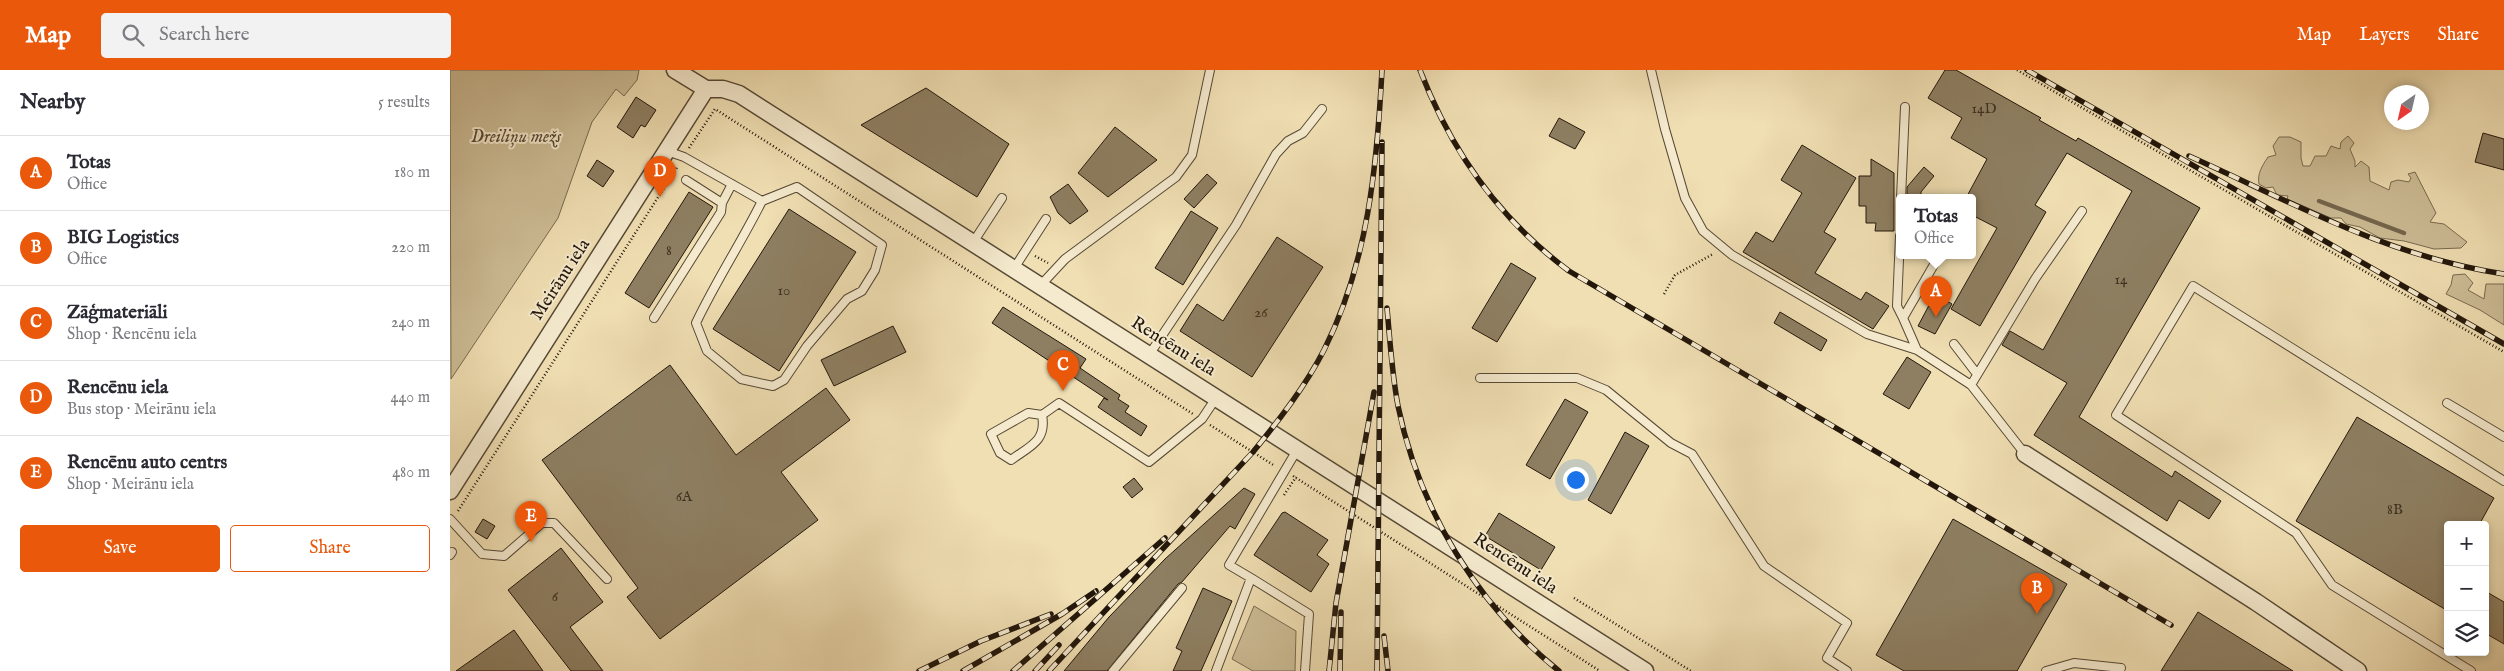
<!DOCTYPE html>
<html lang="en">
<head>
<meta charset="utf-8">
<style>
  :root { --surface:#fff; --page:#f2f2f3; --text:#2b2b33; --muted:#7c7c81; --line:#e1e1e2; --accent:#ea580c }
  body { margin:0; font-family:"IM FELL English",serif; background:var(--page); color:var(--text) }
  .controls { position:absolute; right:15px; bottom:15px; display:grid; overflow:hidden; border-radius:5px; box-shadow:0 2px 8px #0003 }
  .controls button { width:45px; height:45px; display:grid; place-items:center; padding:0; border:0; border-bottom:1px solid var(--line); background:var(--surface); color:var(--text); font:25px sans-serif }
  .compass { position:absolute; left:1934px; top:15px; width:45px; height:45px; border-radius:50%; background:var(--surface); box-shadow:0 2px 8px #0003; rotate:214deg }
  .you { position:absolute; left:1125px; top:409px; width:18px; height:18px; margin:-12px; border:4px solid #fff; border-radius:50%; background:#1a73e8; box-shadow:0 0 0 8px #1a73e833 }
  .badge { display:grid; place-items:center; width:32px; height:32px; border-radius:50%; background:var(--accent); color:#fff; font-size:16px; font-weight:700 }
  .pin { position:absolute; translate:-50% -41px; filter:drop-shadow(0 1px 2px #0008) }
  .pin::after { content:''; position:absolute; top:26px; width:18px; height:15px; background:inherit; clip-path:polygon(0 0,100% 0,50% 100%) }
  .popup { position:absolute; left:1446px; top:124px; width:80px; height:65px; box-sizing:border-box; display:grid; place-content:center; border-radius:5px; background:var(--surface); filter:drop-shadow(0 1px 4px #0005); font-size:16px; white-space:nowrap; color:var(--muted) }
  .popup b { font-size:19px; color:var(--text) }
  .popup::after { content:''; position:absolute; left:50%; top:100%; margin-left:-10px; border:10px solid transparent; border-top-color:var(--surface) }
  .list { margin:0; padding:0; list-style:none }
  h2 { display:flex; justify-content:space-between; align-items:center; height:65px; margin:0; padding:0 20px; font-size:21px }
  h2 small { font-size:16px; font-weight:400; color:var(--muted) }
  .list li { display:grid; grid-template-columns:32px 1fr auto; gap:15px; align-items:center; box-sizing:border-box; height:75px; padding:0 20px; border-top:1px solid var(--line) }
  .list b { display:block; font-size:19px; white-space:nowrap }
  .list p { margin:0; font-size:16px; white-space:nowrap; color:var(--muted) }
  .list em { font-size:16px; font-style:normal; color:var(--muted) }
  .actions { display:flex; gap:10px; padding:15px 20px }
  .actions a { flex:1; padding:11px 0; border:1px solid var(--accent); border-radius:5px; text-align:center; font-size:18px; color:var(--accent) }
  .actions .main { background:var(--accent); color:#fff }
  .icon { flex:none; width:28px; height:28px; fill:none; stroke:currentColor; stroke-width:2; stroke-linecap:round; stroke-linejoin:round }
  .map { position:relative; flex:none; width:2054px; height:601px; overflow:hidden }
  header { display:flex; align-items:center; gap:30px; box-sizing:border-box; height:70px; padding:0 25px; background:var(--accent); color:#fff }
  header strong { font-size:24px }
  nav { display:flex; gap:28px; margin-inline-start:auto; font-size:18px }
  .search { width:350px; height:45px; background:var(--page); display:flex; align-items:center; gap:12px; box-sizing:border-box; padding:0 18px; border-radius:5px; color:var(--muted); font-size:19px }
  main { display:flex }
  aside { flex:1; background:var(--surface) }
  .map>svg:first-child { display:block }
  .green { fill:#cdbd96; stroke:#786a50 }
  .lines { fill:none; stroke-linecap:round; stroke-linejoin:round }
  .stream { stroke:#74664e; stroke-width:4.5 }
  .building { fill:#8e7f62; stroke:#23170b }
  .service-casing { stroke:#564935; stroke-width:10 }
  .minor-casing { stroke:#564935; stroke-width:19 }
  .path { stroke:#23170b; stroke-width:2.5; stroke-dasharray:1 2.5; stroke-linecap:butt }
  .service { stroke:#f5eace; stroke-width:8 }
  .minor { stroke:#f5eace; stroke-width:16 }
  .rail-casing { stroke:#23170b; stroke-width:5.5 }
  .rail { stroke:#f5eace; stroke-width:4; stroke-dasharray:11; stroke-linecap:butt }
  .labels { text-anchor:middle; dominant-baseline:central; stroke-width:4; stroke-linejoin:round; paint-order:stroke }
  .number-label { font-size:15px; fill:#3e3121 }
  .park-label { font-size:18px; font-style:italic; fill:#564935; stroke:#f5eace }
  .street-label { font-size:18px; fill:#23170b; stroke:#f5eace }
</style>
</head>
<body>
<header>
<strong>Map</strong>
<div class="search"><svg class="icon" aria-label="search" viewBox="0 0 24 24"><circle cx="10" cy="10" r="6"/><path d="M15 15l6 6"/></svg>Search here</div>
<nav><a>Map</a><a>Layers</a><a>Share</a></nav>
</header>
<main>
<aside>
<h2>Nearby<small>5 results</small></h2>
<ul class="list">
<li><span class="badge">A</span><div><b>Totas</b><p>Office</p></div><em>180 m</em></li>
<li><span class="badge">B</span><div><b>BIG Logistics</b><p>Office</p></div><em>220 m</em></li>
<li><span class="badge">C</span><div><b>Zāģmateriāli</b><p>Shop · Rencēnu iela</p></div><em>240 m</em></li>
<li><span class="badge">D</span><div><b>Rencēnu iela</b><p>Bus stop · Meirānu iela</p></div><em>440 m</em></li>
<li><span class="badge">E</span><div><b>Rencēnu auto centrs</b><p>Shop · Meirānu iela</p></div><em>480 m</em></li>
</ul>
<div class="actions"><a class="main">Save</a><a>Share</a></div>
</aside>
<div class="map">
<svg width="2054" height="601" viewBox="0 0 2054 601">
  <rect width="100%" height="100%" fill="#f0dfb3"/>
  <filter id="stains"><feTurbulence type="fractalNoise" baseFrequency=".004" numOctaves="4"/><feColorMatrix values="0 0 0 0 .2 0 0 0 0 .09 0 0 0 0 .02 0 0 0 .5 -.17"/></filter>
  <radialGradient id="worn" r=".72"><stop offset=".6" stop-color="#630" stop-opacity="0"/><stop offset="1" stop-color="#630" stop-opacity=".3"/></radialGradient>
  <path class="green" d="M0,0H189L187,10L174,26L166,19L142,52L108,148L1,309Z
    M1898,66L1904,73L1900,79L1905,91V97L1911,91L1919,97L1920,111L1939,120L1941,112L1948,110L1959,112L1961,108L1958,104L1965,102L1986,143L1980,152L1994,154L2017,172L2011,178L1984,179L1954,171L1930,168L1910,157L1896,154L1891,148H1881L1837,129L1838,126L1827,125L1823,117L1816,118L1809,114C1807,104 1812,96 1818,87L1826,85L1823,76L1829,67H1840L1851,72V88L1853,96H1860L1865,86H1876L1881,76L1890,79L1891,72Z
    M2015,204L2023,213L2018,220L2034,229L2036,214H2054V255L2030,240L1996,224L2001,215L2003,205Z
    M804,536L846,561L845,601H803L782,589Z"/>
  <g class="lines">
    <path class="stream" d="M1869,131L1954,163"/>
  </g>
  <path class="building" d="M1495,0H1506L1591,48L1589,50L1626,71L1628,68L1750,138L1629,347L1722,407L1725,401L1771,431L1759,449L1729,430L1717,451L1584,365L1617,313L1552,275L1560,261L1593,280L1682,121L1617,83L1585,135L1596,142L1530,256L1501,239L1547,158L1522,145V128H1516L1537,89L1501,68L1512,48L1478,28Z
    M476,18L559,74L527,127L411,55Z
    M186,27L206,40L195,57L191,55L183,68L167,57Z
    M1109,48L1135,62L1125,79L1099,66Z
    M665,57L707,90L658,127L628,103Z
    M2033,63L2054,69V100L2025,92Z
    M1352,75L1406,108L1374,162L1386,169L1365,203L1411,230L1416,222L1439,236L1423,259L1293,182L1306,162L1323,172L1352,123L1331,110Z
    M1421,89L1444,103V161H1425L1426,153H1416V136H1409V106H1421Z
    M147,90L164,101L153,117L137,106Z
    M1474,97L1484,106L1471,122V128H1457V117Z
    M757,104L767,113L744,138L734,129Z
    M618,114L638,141L620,154L608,143L600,127Z
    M239,122L263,137L199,238L175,223Z
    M339,139L406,182L329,301L263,259Z
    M741,141L768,158L733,215L705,198Z
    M827,167L873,197L802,307L730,261L747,234L773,251Z
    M1061,193L1086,208L1047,272L1022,258Z
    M1485,224L1502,234L1485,264L1468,256Z
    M553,237L636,289L630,298L670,325L668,329L679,336L675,342L697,356L691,366L648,337L654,328L658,330L542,253Z
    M1330,242L1377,270L1371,281L1324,253Z
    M443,256L456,282L384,316L371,290Z
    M1457,287L1481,302L1459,339L1433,324Z
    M220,295L286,385L376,318L400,350L331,402L368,450L210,569L177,527L188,518L92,390Z
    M1115,329L1138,342L1100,409L1076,395Z
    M1907,347L2044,428L2029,455H1998V541L1846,451Z
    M1175,362L1199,376L1161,444L1138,430Z
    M684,408L693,419L682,428L673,417Z
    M794,418L805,424L785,459L780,456L732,512L728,514L657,601H614L659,547L715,489Z
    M835,442L878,470L867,485L879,494L861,522L804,485L832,443Z
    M1049,443L1105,477L1091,500L1035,466Z
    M33,449L45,456L37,469L25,462Z
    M1503,449L1617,514L1567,601H1454L1426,585Z
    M111,478L153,532L120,557L153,601H121L58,520Z
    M753,518L782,531L751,601H723L732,581L726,578Z
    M2035,521L2054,532V574L2035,563Z
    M1748,542L1843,601H1711Z
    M64,560L93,601H6Z"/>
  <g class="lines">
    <defs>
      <path id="service" d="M1201,0L1215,59L1235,128L1253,161L1282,185L1417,264L1467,280L1521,315L1575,384
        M217,81L234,87L312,131L347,117L432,175L425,200L412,221L397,229L357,276L334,310L323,316L291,309L257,281L246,253C266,211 291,173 312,131
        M236,110L272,133L282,114
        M1451,128L1455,37
        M1450,166L1447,236L1453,248
        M522,174L552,128
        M563,200L596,149
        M589,217L615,189L726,107L742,85L760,0
        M204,248L271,142L272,133
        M1504,274L1527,304
        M1467,280L1453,248L1489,186
        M699,285L786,155L826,84L838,71L853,63L872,39
        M1030,308H1127L1156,320L1221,373L1242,384L1314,496L1397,553L1377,588L1397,601
        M1521,315L1585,209L1632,141
        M1997,333L2054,367
        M592,345C597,371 580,376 561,390L550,383L541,364L578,343L592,345L609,333L699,392L752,349L766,328
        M0,449L32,484L54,486L92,453H104L157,509
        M0,485L2,482
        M801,508L859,544L855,601
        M663,601L732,518
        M766,601L801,508L779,495L847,380
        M1596,601L1624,593L1671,598
        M2021,601L1882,515L1846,463L1666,345L1743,216L2054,411"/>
      <path id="minor" d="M225,0L256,19H273L289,24L1195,601
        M1575,384L1806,532L1908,601
        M0,421L256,19"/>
    </defs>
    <use href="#service" class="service-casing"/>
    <use href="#minor" class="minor-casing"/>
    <path class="path" d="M1567,0L2054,282
      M239,78L265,39L743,344
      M585,186L598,193
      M1214,224L1225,205L1263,184
      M760,355L825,396
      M843,406L1150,601
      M834,425L846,407
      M8,441L228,96
      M1124,528L1241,601"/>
    <use href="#service" class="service"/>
    <use href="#minor" class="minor"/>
    <defs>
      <path id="rail" d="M970,0C1001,81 1049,149 1119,201L1721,555
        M1577,0L2054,274
        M1739,86C1846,134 1936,186 2054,204
        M937,238C940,271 942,304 948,336C969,439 1027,535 1109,601
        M934,566L938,601
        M469,601L531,571L601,544
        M513,601L612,544L646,521
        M563,601L715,468
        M585,601L609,575
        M599,601L803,382C829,350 855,317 874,280C918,193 927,96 932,0
        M879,601L886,533L924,322
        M890,601L891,542
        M927,601L932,72"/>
    </defs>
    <use href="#rail" class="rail-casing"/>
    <use href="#rail" class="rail"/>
  </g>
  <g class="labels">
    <g class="number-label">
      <text x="1534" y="38">14D</text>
      <text x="219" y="180">8</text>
      <text x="1671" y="209">14</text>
      <text x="334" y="220">10</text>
      <text x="811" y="242">26</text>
      <text x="234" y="426">6A</text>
      <text x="1945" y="439">8B</text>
      <text x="105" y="526">6</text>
    </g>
    <g class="park-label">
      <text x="66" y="67">Dreiliņu mežs</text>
    </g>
    <g class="street-label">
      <text transform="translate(111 210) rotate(-57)">Meirānu iela</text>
      <text transform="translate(723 277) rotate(32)">Rencēnu iela</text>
      <text transform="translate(1065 494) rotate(33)">Rencēnu iela</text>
    </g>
  </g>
  <rect width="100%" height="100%" filter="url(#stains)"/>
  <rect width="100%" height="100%" fill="url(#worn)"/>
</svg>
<div class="controls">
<button>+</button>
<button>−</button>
<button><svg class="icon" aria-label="layers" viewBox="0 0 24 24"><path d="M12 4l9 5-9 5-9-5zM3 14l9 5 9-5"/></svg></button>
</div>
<svg class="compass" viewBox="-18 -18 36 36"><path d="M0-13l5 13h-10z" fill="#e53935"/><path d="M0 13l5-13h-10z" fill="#7c7c81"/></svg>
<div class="you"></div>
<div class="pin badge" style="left:1486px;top:247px">A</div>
<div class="popup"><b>Totas</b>Office</div>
<div class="pin badge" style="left:1587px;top:544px">B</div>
<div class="pin badge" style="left:613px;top:321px">C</div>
<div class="pin badge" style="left:210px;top:127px">D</div>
<div class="pin badge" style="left:81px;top:472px">E</div>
</div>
</main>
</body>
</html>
